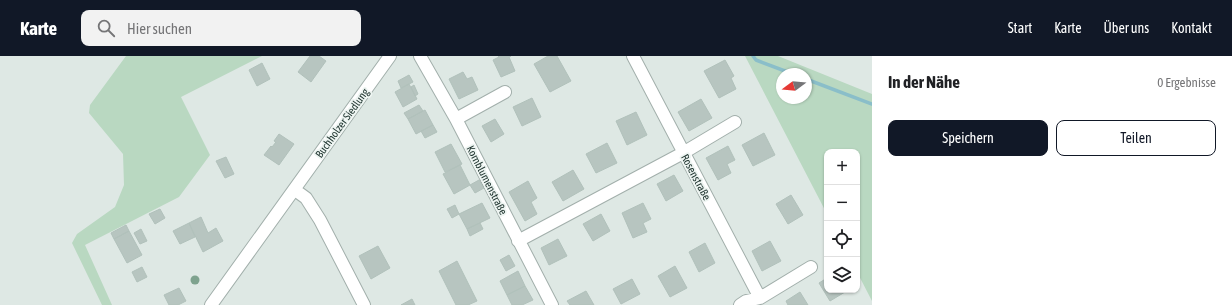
<!DOCTYPE html>
<html lang="de">
<head>
<meta charset="utf-8">
<style>
  :root { --surface:#fff; --page:#f2f2f2; --text:#202124; --muted:#757577; --line:#e0e0e0; --accent:#111827 }
  body { margin:0; font-family:"Asap Condensed",sans-serif; background:var(--page); color:var(--text) }
  .controls { position:absolute; right:12px; bottom:12px; display:grid; overflow:hidden; border-radius:8px; box-shadow:0 1px 3px #0004 }
  .controls button { width:36px; height:36px; display:grid; place-items:center; padding:0; border:0; border-bottom:1px solid var(--line); background:var(--surface); color:var(--text); font:20px sans-serif }
  .compass { position:absolute; left:776px; top:12px; width:36px; height:36px; border-radius:50%; background:var(--surface); box-shadow:0 1px 3px #0004; rotate:254deg }
  .list { margin:0; padding:0; list-style:none }
  h2 { display:flex; justify-content:space-between; align-items:center; height:52px; margin:0; padding:0 16px; font-size:17px }
  h2 small { font-size:13px; font-weight:400; color:var(--muted) }
  .actions { display:flex; gap:8px; padding:12px 16px }
  .actions a { flex:1; padding:9px 0; border:1px solid var(--accent); border-radius:8px; text-align:center; font-size:14px; color:var(--accent) }
  .actions .main { background:var(--accent); color:#fff }
  .icon { flex:none; width:22px; height:22px; fill:none; stroke:currentColor; stroke-width:2; stroke-linecap:round; stroke-linejoin:round }
  .map { position:relative; flex:none; width:872px; height:249px; overflow:hidden }
  header { display:flex; align-items:center; gap:24px; box-sizing:border-box; height:56px; padding:0 20px; background:var(--accent); color:#fff }
  header strong { font-size:19px }
  nav { display:flex; gap:22px; margin-inline-start:auto; font-size:14px }
  .search { width:280px; height:36px; background:var(--page); display:flex; align-items:center; gap:10px; box-sizing:border-box; padding:0 14px; border-radius:8px; color:var(--muted); font-size:15px }
  main { display:flex }
  aside { flex:1; background:var(--surface) }
  .map>svg:first-child { display:block }
  .green { fill:#b9d8c1; fill-rule:evenodd }
  .lines { fill:none; stroke-linecap:round; stroke-linejoin:round }
  .stream { stroke:#8abec9; stroke-width:3.5 }
  .building { fill:#b7c5c0; stroke:#b1c1bb }
  .minor-casing { stroke:#a2afab; stroke-width:14 }
  .minor { stroke:#fff; stroke-width:12 }
  .tree { fill:#7ea28e }
  .labels { text-anchor:middle; dominant-baseline:central; stroke-width:3.5; stroke-linejoin:round; paint-order:stroke }
  .street-label { font-size:11px; fill:#213631; stroke:#eef5f2 }
</style>
</head>
<body>
<header>
<strong>Karte</strong>
<div class="search"><svg class="icon" aria-label="search" viewBox="0 0 24 24"><circle cx="10" cy="10" r="6"/><path d="M15 15l6 6"/></svg>Hier suchen</div>
<nav><a>Start</a><a>Karte</a><a>Über uns</a><a>Kontakt</a></nav>
</header>
<main>
<div class="map">
<svg width="872" height="249" viewBox="0 0 872 249">
  <rect width="100%" height="100%" fill="#dee8e4"/>
  <path class="green" d="M126,0H262L181,41L210,99L179,141L85,189L112,249H102L72,187L77,178L115,151L124,129L123,98L89,57L90,49Z
    M745,0H778L872,38V245L857,216V96H827V158ZM782,18H806V42H782Z"/>
  <g class="lines">
    <path class="stream" d="M753,0L756,4L793,18
      M806,23L872,48"/>
  </g>
  <path class="building" d="M310,0H319L326,5L311,26L298,16Z
    M498,0H511L509,1L515,15L501,21L493,4L499,1Z
    M548,0H557L571,25L550,36L534,8Z
    M725,4L734,20L731,22L736,33L719,42L704,15Z
    M262,7L270,23L257,30L249,14Z
    M463,16L467,23L472,21L478,34L459,43L449,23Z
    M409,19L413,26L401,32L398,25Z
    M409,28L417,43L403,51L395,36Z
    M414,29L418,38L415,40L411,31Z
    M532,42L541,61L522,70L513,51Z
    M701,43L712,62L689,75L678,56Z
    M419,49L423,55L408,63L404,57Z
    M425,54L433,69L416,78L408,63Z
    M636,56L647,79L627,89L616,65Z
    M495,63L504,78L491,86L482,70Z
    M433,69L437,76L425,82L421,75Z
    M764,77L775,99L753,110L742,89Z
    M279,78L294,88L279,109L264,99L271,90L272,91L276,86L274,85Z
    M607,87L617,107L596,117L586,98Z
    M451,88L462,108L445,116L435,96Z
    M728,90L735,104L727,108L731,117L718,124L706,102Z
    M226,101L234,118L225,122L216,105Z
    M460,109L470,129L454,138L443,118Z
    M573,114L584,133L563,145L552,126Z
    M674,119L683,135L666,145L657,128Z
    M479,124L484,132L475,137L470,129Z
    M528,125L537,142L531,146L537,158L525,165L509,136Z
    M791,139L803,159L788,168L776,148Z
    M482,147L490,162L467,173L459,158Z
    M643,147L651,163L643,167L647,176L633,182L622,157Z
    M455,149L459,158L452,162L447,153Z
    M160,153L165,162L155,168L149,158Z
    M601,158L610,175L593,185L583,168Z
    M201,161L208,177L216,172L223,185L203,196L189,167Z
    M189,167L195,181L180,188L173,175Z
    M480,167L483,173L470,180L467,173Z
    M126,169L129,175L114,183L111,177Z
    M141,173L147,185L140,188L134,177Z
    M129,175L142,199L127,207L114,183Z
    M558,183L567,200L549,209L541,192Z
    M770,185L781,205L762,215L752,195Z
    M705,187L715,207L699,216L689,196Z
    M378,190L390,212L371,223L359,200Z
    M509,199L515,210L506,215L500,204Z
    M457,205L477,245L468,249H456L439,215Z
    M675,210L687,232L670,241L658,220Z
    M142,211L147,221L137,226L132,216Z
    M518,215L525,230L507,239L500,225Z
    M827,222V234H844L845,236L830,245L819,227Z
    M632,223L640,238L621,248L613,233Z
    M525,230L533,244L522,249H512L507,239Z
    M179,232L186,245L178,249H169L164,239Z
    M586,235L594,249H570L567,245Z
    M800,236L808,249H788L786,245Z
    M412,243L415,249H401Z"/>
  <g class="lines">
    <defs>
      <path id="minor" d="M420,0L456,63L552,249
        M633,0L760,242
        M456,63L505,36
        M295,134L306,142L320,164L364,249
        M518,185L683,97L735,66
        M211,249L390,0
        M740,249L746,245L760,242L811,211"/>
    </defs>
    <use href="#minor" class="minor-casing"/>
    <use href="#minor" class="minor"/>
  </g>
  <circle class="tree" cx="195" cy="224" r="4.5"/>
  <g class="labels">
    <g class="street-label">
      <text transform="translate(342 67) rotate(-54)">Buchholzer Siedlung</text>
      <text transform="translate(696 121) rotate(62)">Rosenstraße</text>
      <text transform="translate(487 124) rotate(63)">Kornblumenstraße</text>
    </g>
  </g>
</svg>
<div class="controls">
<button>+</button>
<button>−</button>
<button><svg class="icon" aria-label="locate" viewBox="0 0 24 24"><circle cx="12" cy="12" r="6"/><path d="M12 2v4M12 18v4M2 12h4M18 12h4"/></svg></button>
<button><svg class="icon" aria-label="layers" viewBox="0 0 24 24"><path d="M12 4l9 5-9 5-9-5zM3 14l9 5 9-5"/></svg></button>
</div>
<svg class="compass" viewBox="-18 -18 36 36"><path d="M0-13l5 13h-10z" fill="#e53935"/><path d="M0 13l5-13h-10z" fill="#757577"/></svg>
</div>
<aside>
<h2>In der Nähe<small>0 Ergebnisse</small></h2>
<ul class="list">
</ul>
<div class="actions"><a class="main">Speichern</a><a>Teilen</a></div>
</aside>
</main>
</body>
</html>
